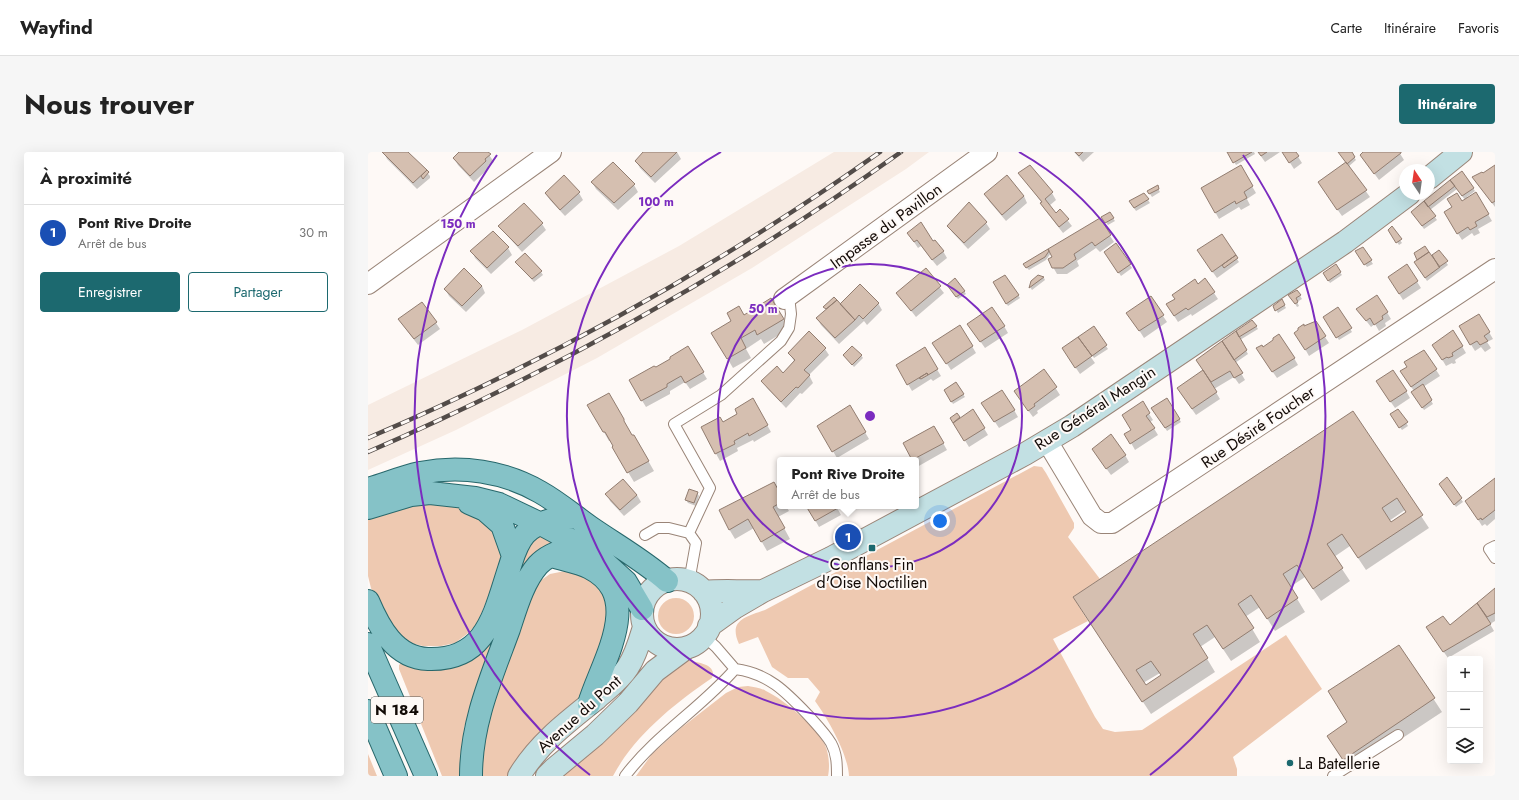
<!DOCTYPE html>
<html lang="fr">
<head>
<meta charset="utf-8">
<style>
  :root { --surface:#fff; --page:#f6f6f6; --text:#222; --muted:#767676; --line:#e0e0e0; --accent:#1c696f }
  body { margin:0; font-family:Jost,sans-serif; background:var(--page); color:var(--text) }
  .controls { position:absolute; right:12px; bottom:12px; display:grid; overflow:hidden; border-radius:4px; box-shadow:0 4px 16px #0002 }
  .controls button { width:36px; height:36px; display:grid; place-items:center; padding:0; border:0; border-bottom:1px solid var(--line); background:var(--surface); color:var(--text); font:20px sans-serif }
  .compass { position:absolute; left:1031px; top:12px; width:36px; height:36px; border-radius:50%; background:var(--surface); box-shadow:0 4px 16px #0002; rotate:347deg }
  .you { position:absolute; left:572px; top:369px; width:14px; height:14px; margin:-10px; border:3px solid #fff; border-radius:50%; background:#1a73e8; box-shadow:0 0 0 6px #1a73e833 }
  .badge { display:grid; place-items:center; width:26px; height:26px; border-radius:50%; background:var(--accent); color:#fff; font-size:13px; font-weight:700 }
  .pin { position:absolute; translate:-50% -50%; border:2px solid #fff; box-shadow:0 1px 4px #0006 }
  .popup { position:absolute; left:409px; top:305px; width:142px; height:52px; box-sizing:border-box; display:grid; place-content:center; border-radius:4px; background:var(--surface); filter:drop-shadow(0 1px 3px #0005); font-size:13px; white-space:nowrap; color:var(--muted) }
  .popup b { font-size:15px; color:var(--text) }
  .popup::after { content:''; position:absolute; left:50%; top:100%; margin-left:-8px; border:8px solid transparent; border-top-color:var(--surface) }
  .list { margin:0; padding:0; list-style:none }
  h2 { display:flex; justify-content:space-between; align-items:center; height:52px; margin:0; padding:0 16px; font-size:17px }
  h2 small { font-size:13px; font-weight:400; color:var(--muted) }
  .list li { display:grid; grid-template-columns:26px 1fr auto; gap:12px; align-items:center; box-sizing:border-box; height:56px; padding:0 16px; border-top:1px solid var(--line) }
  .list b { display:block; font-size:15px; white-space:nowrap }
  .list p { margin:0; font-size:13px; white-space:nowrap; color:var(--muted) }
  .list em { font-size:13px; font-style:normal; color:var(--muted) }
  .actions { display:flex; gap:8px; padding:12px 16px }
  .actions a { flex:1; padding:9px 0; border:1px solid var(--accent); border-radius:4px; text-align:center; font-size:14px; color:var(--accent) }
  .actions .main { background:var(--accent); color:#fff }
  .icon { flex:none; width:22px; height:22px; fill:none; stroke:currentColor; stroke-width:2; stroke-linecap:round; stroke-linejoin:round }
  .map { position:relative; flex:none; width:1127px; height:624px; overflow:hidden; border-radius:4px }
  header { display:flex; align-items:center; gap:24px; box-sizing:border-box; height:56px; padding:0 20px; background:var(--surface); border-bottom:1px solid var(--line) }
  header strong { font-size:19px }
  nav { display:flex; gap:22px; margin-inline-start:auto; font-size:14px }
  .intro { display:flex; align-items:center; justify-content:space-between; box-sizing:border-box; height:96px; padding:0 24px }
  h1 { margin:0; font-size:28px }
  .button { padding:10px 18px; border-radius:4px; background:var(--accent); color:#fff; font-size:14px; font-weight:700 }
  main { display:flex; gap:24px; padding:0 24px }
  aside { flex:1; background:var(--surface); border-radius:4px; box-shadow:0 4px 16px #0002 }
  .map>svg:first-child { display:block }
  .built { fill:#f7ebe3 }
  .green { fill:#eec9b1 }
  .shadow { fill:#0003; fill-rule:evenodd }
  .building { fill:#d5bfb0; stroke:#927d70; fill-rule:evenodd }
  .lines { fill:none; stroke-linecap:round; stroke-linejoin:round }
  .service-casing { stroke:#9a8578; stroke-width:12 }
  .minor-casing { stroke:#9a8578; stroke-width:22 }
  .secondary-casing { stroke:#9a8578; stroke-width:24 }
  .primary-casing { stroke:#27676b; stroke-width:24 }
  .service { stroke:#fff; stroke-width:10 }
  .minor { stroke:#fff; stroke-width:20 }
  .secondary { stroke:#c2e0e3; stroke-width:22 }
  .primary { stroke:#85c2c7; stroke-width:22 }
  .rail-casing { stroke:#534c49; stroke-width:4.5 }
  .rail { stroke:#fef9f6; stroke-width:3; stroke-dasharray:9; stroke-linecap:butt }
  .ring { fill:none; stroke:#7b2cbf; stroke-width:2 }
  .poi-dot { fill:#1c696f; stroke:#fef9f6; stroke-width:1.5 }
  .labels { text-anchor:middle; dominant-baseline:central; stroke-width:4; stroke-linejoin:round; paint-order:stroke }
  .shield { fill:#fef9f6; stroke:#59524e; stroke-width:1 }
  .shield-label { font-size:15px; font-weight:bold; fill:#120a06 }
  .street-label { font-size:16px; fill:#120a06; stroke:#fef9f6 }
  .poi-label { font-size:16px; fill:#120a06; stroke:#fef9f6 }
  .centre { fill:#7b2cbf; stroke:#fef9f6; stroke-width:2 }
  .ring-label { font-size:12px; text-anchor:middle; font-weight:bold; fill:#7b2cbf; stroke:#fef9f6; stroke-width:4; stroke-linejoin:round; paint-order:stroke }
</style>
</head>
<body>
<header>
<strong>Wayfind</strong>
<nav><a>Carte</a><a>Itinéraire</a><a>Favoris</a></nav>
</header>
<div class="intro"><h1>Nous trouver</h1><a class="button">Itinéraire</a></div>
<main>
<aside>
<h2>À proximité<small></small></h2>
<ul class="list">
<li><span class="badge" style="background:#1a4fb4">1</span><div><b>Pont Rive Droite</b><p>Arrêt de bus</p></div><em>30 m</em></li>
</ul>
<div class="actions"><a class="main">Enregistrer</a><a>Partager</a></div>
</aside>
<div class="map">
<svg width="1127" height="624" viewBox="0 0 1127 624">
  <rect width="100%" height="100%" fill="#fef9f6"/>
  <path class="built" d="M466,0H561L538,17L384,116L229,206L88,278L0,318V253L154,178L311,94Z"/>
  <path class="green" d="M666,314L674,315L678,321L706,371V376L700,385L732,427L705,445L720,469L685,487L727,565L735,577L747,580L774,578L918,483L954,537L865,605L869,617V624H481C480,602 460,567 447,549L452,540L440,526H420L404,515L390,485L371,492C360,468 378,465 397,458Z
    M77,350L106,360L123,371L135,408L113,462L108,473L99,482L87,491L73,494H55L42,491L31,484L14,462L3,436L0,424V365L31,353Z
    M170,382L186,391C172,395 164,402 156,414L105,545L96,576L94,604L95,624H74L31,517V513L34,510L93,509L154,405Z
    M202,418L221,423L246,459L225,520L210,548L157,596L141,624H110L119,552L169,431L182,422Z
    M290 464a18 18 0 1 1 36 0a18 18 0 1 1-36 0Z
    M318,508C328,510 350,512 344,526C307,551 266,584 245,624H187L280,533Z
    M380,534C386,535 393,536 398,539C417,548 448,575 457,593C461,602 462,615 460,624H268L284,602L313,576L358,541L370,535Z
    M0,602L9,624H1L0,623Z"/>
  <path class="shadow" d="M39,0L62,24V26L49,37L19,7L16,1Z
    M93,0H119L126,10L120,14L121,16L106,30L90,13L86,6Z
    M277,0H309L313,7L287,31L272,16L268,9Z
    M706,0H726L715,10Z
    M860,0H886L887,2L868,13Z
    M890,0H912L897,10Z
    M915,0H927L934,11L926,17Z
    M971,0H982L986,5L988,8L980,15L1002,45L974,64L955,37L979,11Z
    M997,0H1031L1036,8L1011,28L997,9Z
    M245,11L266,33L270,40L250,58L228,37L224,30Z
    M661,14L684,41L688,48L681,54L688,62L692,59L704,74L695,81L677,58L673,52L674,51L652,22Z
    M872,14L888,41L879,47L882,53L873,58L871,55L851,67L834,36Z
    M1127,14V55L1106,26L1114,22Z
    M1094,20L1107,39L1099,45L1100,46L1108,42L1124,69L1110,77L1112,81L1106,84L1104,81L1094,88L1077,61L1097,48L1089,37L1062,58L1069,68L1056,77L1046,63Z
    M789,35L792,40L784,45L780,39Z
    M211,41L215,48L197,64L182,48L178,42Z
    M617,42L656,44L659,51L638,69L621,49Z
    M776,42L782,51L768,59L762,50Z
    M601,52L618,71L622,77L600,97L584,80L580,74Z
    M741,61L747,69L740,73L734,65Z
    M731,67L746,90L732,100L728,96L709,109L711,114L699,122H689L681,108L686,105L683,101L678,108L661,118L658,115L657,112Z
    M174,72L178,78L154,100L136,80L132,74Z
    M1024,76L1034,91L1031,93L1021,78Z
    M125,80L140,96L144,103L123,122L107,106L104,99Z
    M540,81L562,87L575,99L579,106L569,114L553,94L550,96Z
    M853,83L871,110L849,126L834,105Z
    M748,92L764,116L753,124L739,103Z
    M995,96L1005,112L999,115L990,103Z
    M1071,100L1080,113L1059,129L1047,110Z
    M150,113L173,120L175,123L166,130Z
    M967,114L974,123L962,131L956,121Z
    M1039,114L1053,136L1035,148L1025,132Z
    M558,118L576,141L548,165L530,142Z
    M670,124L676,126L677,128L664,138L662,135L664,129Z
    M626,131L650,143L652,146L640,154Z
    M829,133L846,141L850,147L824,164L823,162L810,170L803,159Z
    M114,134L117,141L98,160L81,144L77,137Z
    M582,136L596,139L598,142L590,147Z
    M929,139L934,147L929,150L931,154L929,155L924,146Z
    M1009,144L1023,167L1017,171L1018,174L1011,179L1007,172L1003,175L989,157Z
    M466,147L472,153L510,151L514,158L499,173L496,169L471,192L453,173L449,166L459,158L457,155Z
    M403,148L421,177L396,192L393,187L378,197L383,206L365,216L345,182Z
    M914,149L918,156L910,161L906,154Z
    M970,157L984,180L971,188L956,165Z
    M1111,163L1125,187L1119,190L1123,196L1117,200L1113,195L1107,199L1092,175Z
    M795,164L799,170L776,186L764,167Z
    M31,168L68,171L72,177L50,193Z
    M947,170L961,191L941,204L928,181Z
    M592,174L608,201L583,218L570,198Z
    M636,174L640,181L617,196L605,179Z
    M888,174L890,177L872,188L880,202L867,211L877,228L871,232L866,225L846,237L852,247L828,263L814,243L836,219L829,208Z
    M725,175L740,197L726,206L724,203L722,204L727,211L712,222L699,203Z
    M1085,179L1098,201L1087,208L1088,211L1085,212L1084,211L1078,214L1069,199Z
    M320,196L339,227L322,237L317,230L302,239V242L278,255L262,229L288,216Z
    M556,196L573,224L565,229L563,227L544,239L529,213Z
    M895,196L926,206L930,213L909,226L893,203Z
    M457,197L461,203L441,223L445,231L434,242L432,241L418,256L399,236L395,229L415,222L426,209L421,201Z
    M1056,199L1072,224L1055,235L1065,252L1056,258L1044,240L1046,239L1037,226L1040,215Z
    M476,203H493L495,206L486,215Z
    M676,218L692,243L669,259L670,261L665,265L651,246Z
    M588,232L597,245L585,252L577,238Z
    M1013,236L1038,239L1042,246L1027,256Z
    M240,242L261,279L264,284H266L286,319L266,330L245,295L244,289H241L221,254Z
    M798,247L813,270L799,279L785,256Z
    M385,248L403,280L386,290L385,288L369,296L370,299L352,309L334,276L355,272L371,263Z
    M774,251L785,268L782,270L790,283L767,298L758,282L764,278Z
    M482,255L501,287L469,306L450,274Z
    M605,258L620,283L601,295L583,266L589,262L592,267Z
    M619,258H646L650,265L631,276Z
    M1030,258L1040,274L1034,278L1025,266Z
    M984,260L1061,376L998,418L982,394L966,405L982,429L953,449L937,425L922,435L937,460L907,479L892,455L877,465L892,490L863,509L847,485L832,495L847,520L783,562L706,446ZM1037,358L1039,361L1023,371L1021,369ZM792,521L793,524L777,534L775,531Z
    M566,275L579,298L549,315L548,308H545L536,291Z
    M757,303L761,310L743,323L729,304Z
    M1079,327L1095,350L1088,355L1074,335Z
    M1127,329V367L1119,374L1117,372L1114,374L1103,356Z
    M329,341L331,344L328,354L320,351L318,348Z
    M239,342L269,343L273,350L256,364L242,349Z
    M412,342V354H418L421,359L410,365L422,387L399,399L386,376L367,387L361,377Z
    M439,354H468L473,363L451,375Z
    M1127,438V469L1122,472L1126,479L1080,506L1063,482L1081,475Z
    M1031,494L1074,560L983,620L960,585L980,570Z"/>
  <path class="building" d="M14,0H40L59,18L45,31Z
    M91,0H120L123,2L117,7L118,9L102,24L85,6Z
    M275,0H309L283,25L267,9Z
    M707,0H715L711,4Z
    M859,0H884L865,11Z
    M890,0H899L893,4Z
    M914,0H928L931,4L921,11Z
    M970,0H984L987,5L979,12Z
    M995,0H1033V1L1006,22L992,3Z
    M245,10L267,32L246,51L223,30Z
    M978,10L999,38L969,58L950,30Z
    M662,13L685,40L677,47L688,61L692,57L701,67L691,75L672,51L674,50L650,21Z
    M873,13L885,34L876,40L879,46L868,52L867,49L847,61L833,36Z
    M1127,13V49L1124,51L1104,25L1114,20L1115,21Z
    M59,18L61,20L55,27L53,24Z
    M1094,19L1106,36L1094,44L1082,28Z
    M196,23L212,40L192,58L177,41Z
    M639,23L656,44L634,63L616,42Z
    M1082,28L1087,34L1060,55L1056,49Z
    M790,33L791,37L781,42L779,39Z
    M1108,40L1121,62L1107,70L1109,74L1102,78L1100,75L1089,82L1076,60L1084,55L1079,47L1089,41L1094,49Z
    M776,41L781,47L766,56L761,49Z
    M1056,49L1068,64L1054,74L1043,60Z
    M601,50L619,70L596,91L579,74Z
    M156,51L175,71L150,94L130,74Z
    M742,60L746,66L737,71L733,65Z
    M732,66L743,83L727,94L724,90L706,102L708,107L695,116H684L680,107L684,105L680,97Z
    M553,70L565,89L567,88L576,99L564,108L549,88L546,90L539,81Z
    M1024,74L1034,87L1028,91L1020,78Z
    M125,79L141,95L119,116L102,99Z
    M854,82L868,103L844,120L829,98Z
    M748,91L763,112L750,121L736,100Z
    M1057,94L1061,100L1049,108L1046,101Z
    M995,95L1004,108L996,113L987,99Z
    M680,97L681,99L677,105L658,116L655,112Z
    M1071,98L1080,109L1071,115L1064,103Z
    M1061,100L1072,115L1057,126L1046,110Z
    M157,101L174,119L164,127L147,110Z
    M868,103L870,106L856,116L854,113Z
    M968,112L973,120L960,129L955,121Z
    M1039,112L1050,129L1031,142L1020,125Z
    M96,116L114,134L94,154L76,137Z
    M558,116L573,134L543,159L528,141Z
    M637,123L651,143L638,152L625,130Z
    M670,123L676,125L661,136L663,129Z
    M587,126L597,139L588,145L579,133Z
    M837,126L847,140L820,158L818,156L806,164L798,152L807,147L804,143L827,127L830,132Z
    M492,132L511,151L495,167L491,163L487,168L472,152Z
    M929,138L933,143L928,146L930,150L927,152L920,143Z
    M1009,143L1020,160L1014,164L1015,167L1006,173L1002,166L998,169L988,157Z
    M783,144L796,163L771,179L758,161Z
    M466,145L469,148L458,157L455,155Z
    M403,146L416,167L389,183L387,178L373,186L378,196L359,207L343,181L363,169L359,161L371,154L376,163Z
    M914,147L917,153L907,159L905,154Z
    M469,148L487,168L467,186L448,166Z
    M54,150L69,170L46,187L30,167Z
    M624,155L637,174L612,190L599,172Z
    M970,155L984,176L968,186L955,165Z
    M1111,162L1122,180L1116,184L1120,189L1112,193L1109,189L1102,193L1091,174Z
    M884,168L889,174L871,185L868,179Z
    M948,169L958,184L937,198L926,181L930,178V176L936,172V174Z
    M592,173L605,194L578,212L564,191Z
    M726,174L739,193L724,204L710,185Z
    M1085,178L1095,194L1084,201L1085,204L1080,206L1079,205L1074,208L1064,193Z
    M441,179L458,196L436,218L442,223L430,236L428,235L413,250L393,229L409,214L415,221L427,208L420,201Z
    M868,179L879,198L866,208L854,189Z
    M911,182L927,206L904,220L888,196L894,193L895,195L905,188V186Z
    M710,185L724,204L707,216L694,196Z
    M854,189L875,221L866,226L862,219L843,230L828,208Z
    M320,194L336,220L317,231L313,224L299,232V235L273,249L261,228L286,214L288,215L302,207V205Z
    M484,194L494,203L484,213L475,203Z
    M557,195L570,217L560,223L559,221L539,233L528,213Z
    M1056,198L1069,217L1043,235L1032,219L1039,215L1036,210Z
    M676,217L689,235L666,252L667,254L660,259L646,239Z
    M835,218L849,240L824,257L809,236Z
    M1025,218L1039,239L1022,250L1008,229Z
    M559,221L560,223L553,227L551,226Z
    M588,230L596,242L583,250L576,238Z
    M1055,232L1064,248L1054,256L1043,240Z
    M634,238L647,258L626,270L613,251Z
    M241,241L256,267V269L264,283H266L281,309L259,321L244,295L245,294L237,280H235L219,253Z
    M385,246L400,273L381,284L380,281L366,289L367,292L347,302L333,275L352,265L355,270L369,262L367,257Z
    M799,246L812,267L797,276L783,256Z
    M775,249L782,261L778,264L787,276L762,292L756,282L763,278L754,263Z
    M482,253L498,280L464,300L449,274Z
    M605,257L617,276L596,289L585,271Z
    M1030,257L1040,270L1031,276L1022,262Z
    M985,259L1055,363L990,406L974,382L959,392L975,416L945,437L929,413L915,422L930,446L899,467L883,443L870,452L886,476L855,497L839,473L825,482L840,506L774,550L705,445ZM1029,346L1038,360L1023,370L1014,356ZM783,509L793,523L778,533L768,518Z
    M589,261L592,265L585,271L582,266Z
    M566,274L576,291L544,308L535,291Z
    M743,282L758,303L738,317L724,297Z
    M1079,325L1094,346L1086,353L1071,332Z
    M1127,326V358L1114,368L1113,366L1110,368L1097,349Z
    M255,327L269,343L252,358L237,342Z
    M406,330L412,341V351L405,355L417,376L393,390L380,367L361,378L351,358Z
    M321,337L330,340L326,351L317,348Z
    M438,354H469L470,356L447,369Z
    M1127,436V461L1119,465L1109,451Z
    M1109,451L1123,472L1075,500L1058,475L1075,464L1082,473Z
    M1031,493L1067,546L975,608L959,584L979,570L960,539Z"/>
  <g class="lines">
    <defs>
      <path id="service" d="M321,381L342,336L306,272L353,243L413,189L421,176L423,162L421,144
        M277,383L289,376H301L321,381L328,391L321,430
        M1127,394L1121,397L1127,406
        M336,484L348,495L367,517C400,521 418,540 440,563C448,572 457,581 463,591C469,602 469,613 469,624
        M257,624C288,583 333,556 367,517
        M965,624L1030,583"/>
      <path id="minor" d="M0,132L183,0
        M416,147L619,0
        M679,289L724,364L733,371H744L1127,117"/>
      <path id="secondary" d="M1061,26L1093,0
        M274 462a35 35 0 1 1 70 0a35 35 0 1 1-70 0Z
        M336,440C355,438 374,440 394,439
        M341,474L366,456L395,439L463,406L657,302L704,274L977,90L1041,42
        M151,624C170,592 199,570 228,547C239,537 252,528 260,515C268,503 272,488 276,475
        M179,624L186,617L227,583L260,551L287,519L318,496"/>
      <path id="primary" d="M0,337C17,332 34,325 52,321C93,313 136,319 172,340C190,350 205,363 222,375C248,393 275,408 299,429
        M101,351L117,358L134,373L145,404
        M0,356L43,343L62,341L107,346L131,352L173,372L210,392L237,411L258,430L274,457
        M184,404C196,408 211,410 222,416C278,445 233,511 221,552
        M0,449C11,475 27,506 60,507C118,509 126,463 141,417C145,405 148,392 157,382C170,368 190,366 208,365
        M0,492L58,624
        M0,559L28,624
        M103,624C103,571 123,526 141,477C148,456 155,430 170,413C180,402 197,398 210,392"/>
    </defs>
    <use href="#service" class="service-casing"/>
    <use href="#minor" class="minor-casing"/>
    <use href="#secondary" class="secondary-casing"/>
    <use href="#primary" class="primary-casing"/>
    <use href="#service" class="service"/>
    <use href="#minor" class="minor"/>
    <use href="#secondary" class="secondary"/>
    <use href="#primary" class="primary"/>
    <defs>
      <path id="rail" d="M0,286C179,210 354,112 512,0
        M0,300C186,219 368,118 533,0"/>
    </defs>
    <use href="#rail" class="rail-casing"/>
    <use href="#rail" class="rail"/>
  </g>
  <g class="ring">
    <circle cx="502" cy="264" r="152"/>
    <path d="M651 0A303 303 0 1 1 353 0"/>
    <path d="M222 623A455 455 0 0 1 129 3M875 3A455 455 0 0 1 782 623"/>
  </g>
  <g class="poi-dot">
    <rect x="500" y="392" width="8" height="8" rx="2"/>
    <circle cx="922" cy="611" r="4"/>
  </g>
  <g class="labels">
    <rect class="shield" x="3" y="545" width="52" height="26" rx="3"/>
    <g class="shield-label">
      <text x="29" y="558">N 184</text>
    </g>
    <g class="street-label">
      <text transform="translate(518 74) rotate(-36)">Impasse du Pavillon</text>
      <text transform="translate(727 256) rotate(-33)">Rue Général Mangin</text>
      <text transform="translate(890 275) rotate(-34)">Rue Désiré Foucher</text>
      <text transform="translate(211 562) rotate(-42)">Avenue du Pont</text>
    </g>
    <g class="poi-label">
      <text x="504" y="412">Conflans Fin<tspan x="504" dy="18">d'Oise Noctilien</tspan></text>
      <text x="930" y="611" text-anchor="start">La Batellerie</text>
    </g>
  </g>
  <circle cx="502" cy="264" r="6" class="centre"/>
  <g class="ring-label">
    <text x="288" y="54">100 m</text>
    <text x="90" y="76">150 m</text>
    <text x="395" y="161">50 m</text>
  </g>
</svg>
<div class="controls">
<button>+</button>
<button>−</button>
<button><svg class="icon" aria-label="layers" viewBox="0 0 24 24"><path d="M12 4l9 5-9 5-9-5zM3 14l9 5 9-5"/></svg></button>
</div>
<svg class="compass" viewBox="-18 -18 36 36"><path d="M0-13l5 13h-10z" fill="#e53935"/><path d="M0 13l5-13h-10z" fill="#767676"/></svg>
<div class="you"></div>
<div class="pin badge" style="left:480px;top:385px;background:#1a4fb4">1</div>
<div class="popup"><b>Pont Rive Droite</b>Arrêt de bus</div>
</div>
</main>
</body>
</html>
